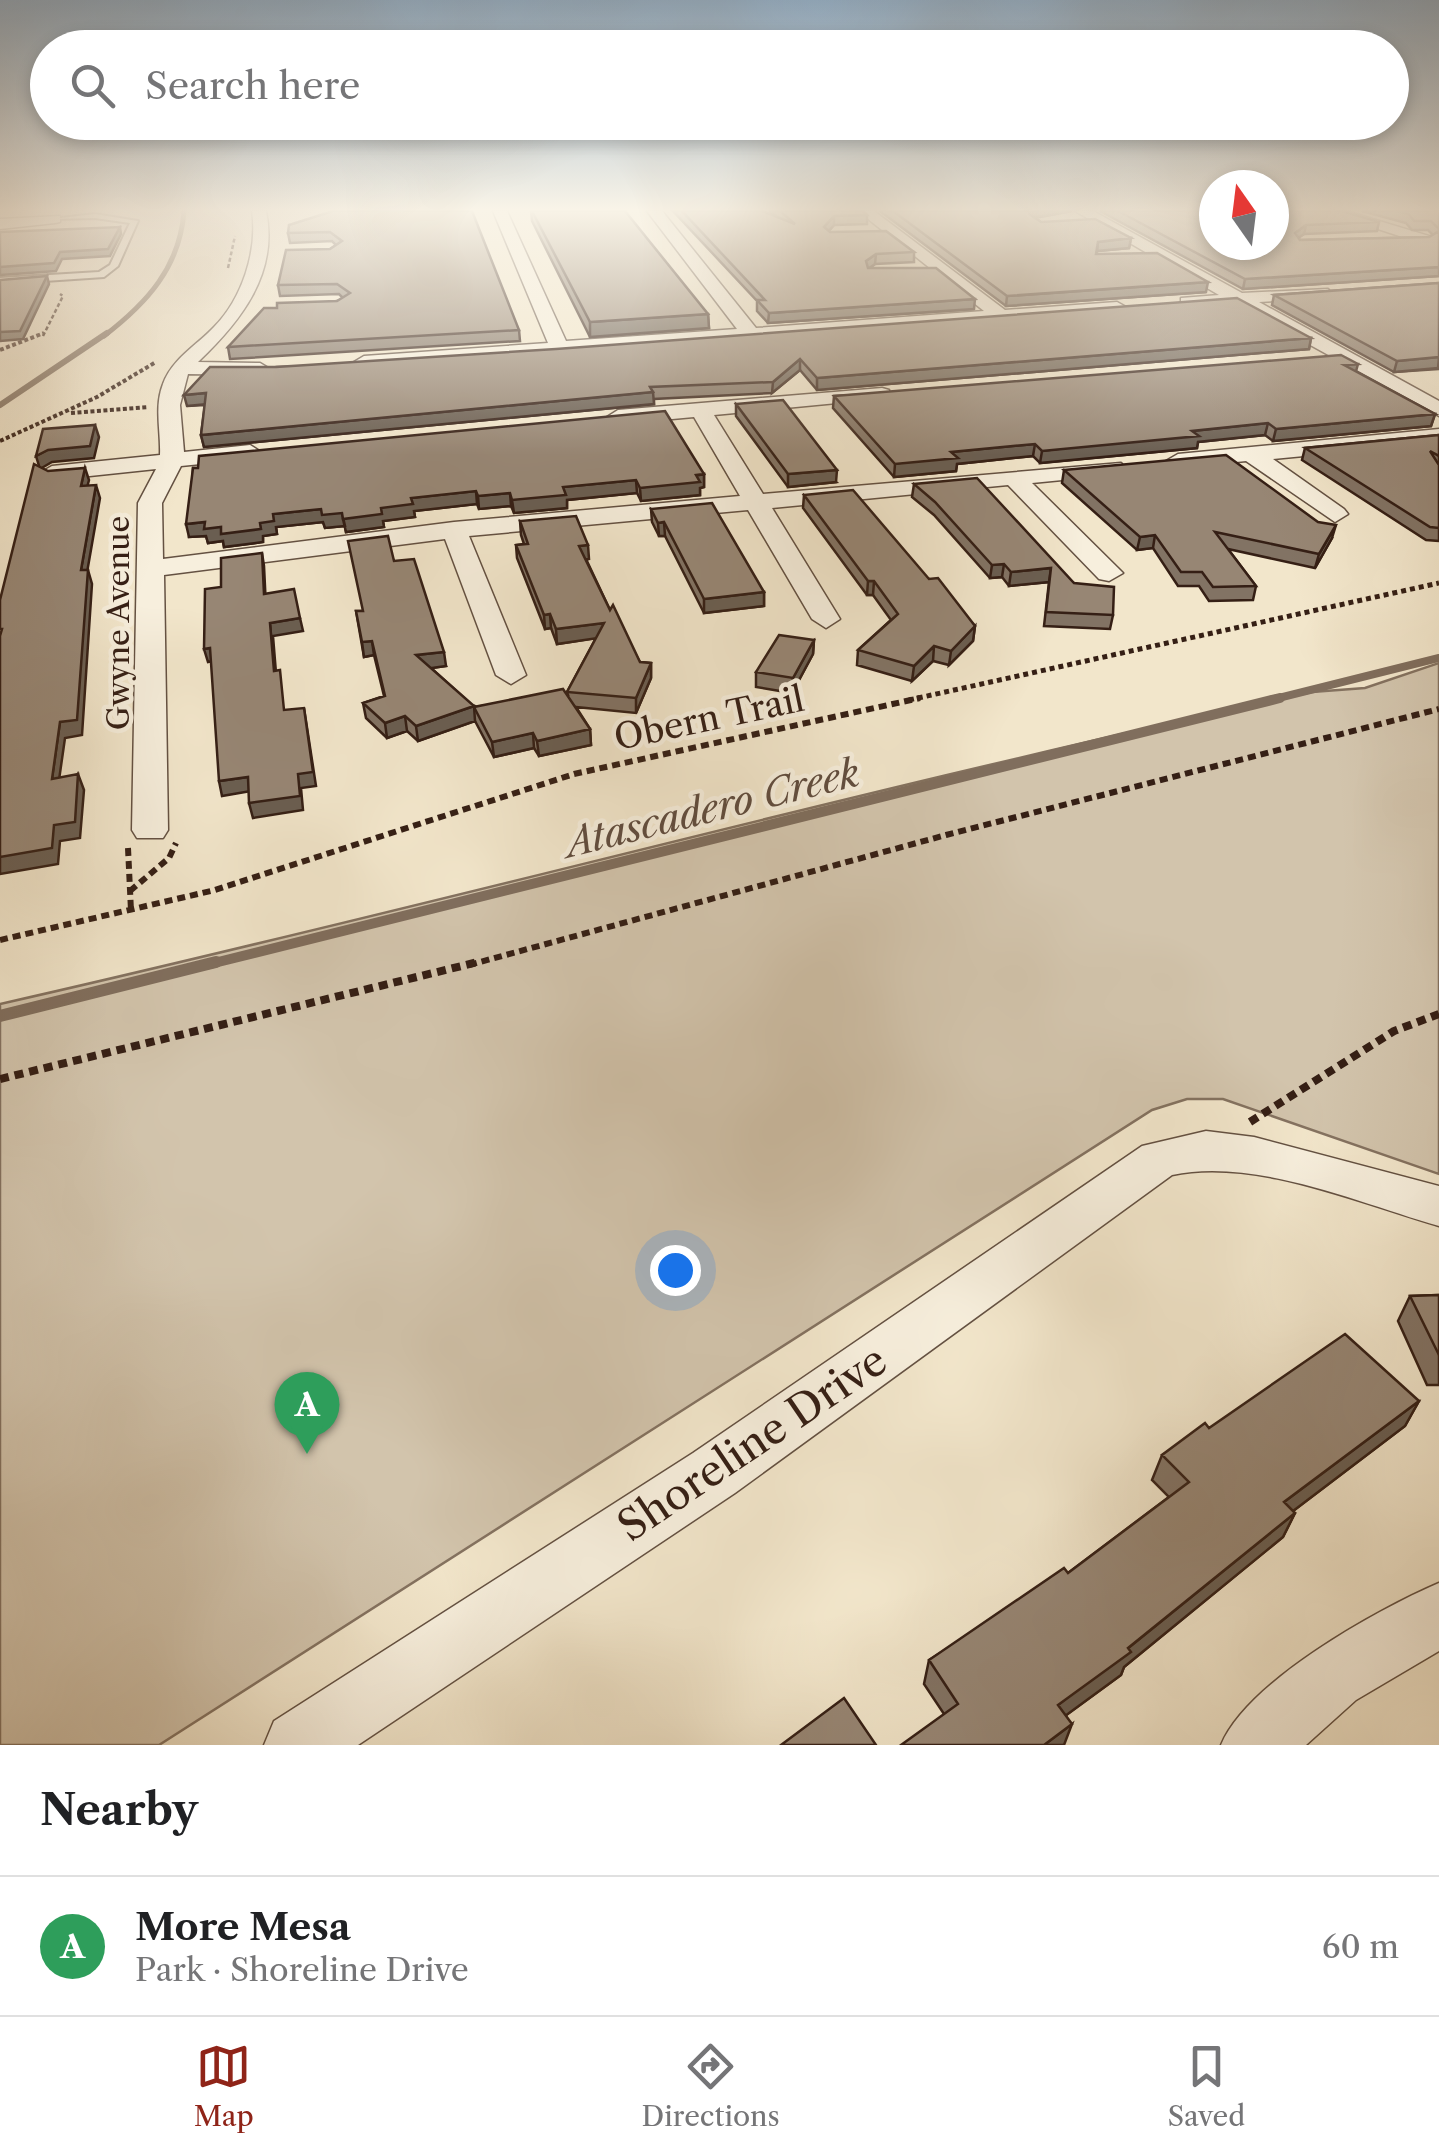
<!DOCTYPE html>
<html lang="en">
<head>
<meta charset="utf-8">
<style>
  :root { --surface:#fff; --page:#f6f6f6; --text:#202124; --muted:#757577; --line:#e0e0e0; --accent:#8f2418 }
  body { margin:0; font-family:"Libre Caslon Text",serif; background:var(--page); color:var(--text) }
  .compass { position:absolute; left:1199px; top:170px; width:90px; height:90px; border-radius:50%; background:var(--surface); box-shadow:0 5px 15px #0003; rotate:346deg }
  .you { position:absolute; left:675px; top:1270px; width:35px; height:35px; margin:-25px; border:8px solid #fff; border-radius:50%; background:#1a73e8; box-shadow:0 0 0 15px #1a73e833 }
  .badge { display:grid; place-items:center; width:65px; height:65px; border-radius:50%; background:var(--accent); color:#fff; font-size:32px; font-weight:700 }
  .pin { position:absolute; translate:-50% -82px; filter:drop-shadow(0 2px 5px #0008) }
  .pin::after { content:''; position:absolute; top:52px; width:35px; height:30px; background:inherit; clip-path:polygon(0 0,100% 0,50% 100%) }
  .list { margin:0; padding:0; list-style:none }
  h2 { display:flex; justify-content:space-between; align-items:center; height:130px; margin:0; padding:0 40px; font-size:42px }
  h2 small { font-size:32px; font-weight:400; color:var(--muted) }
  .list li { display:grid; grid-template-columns:65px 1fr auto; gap:30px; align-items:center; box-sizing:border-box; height:140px; padding:0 40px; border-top:2px solid var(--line) }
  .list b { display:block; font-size:38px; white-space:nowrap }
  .list p { margin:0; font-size:32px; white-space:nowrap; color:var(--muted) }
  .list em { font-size:32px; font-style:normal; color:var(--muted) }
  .icon { flex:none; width:55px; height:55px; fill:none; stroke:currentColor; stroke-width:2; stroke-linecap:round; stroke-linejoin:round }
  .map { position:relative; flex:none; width:1439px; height:1745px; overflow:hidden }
  .search { position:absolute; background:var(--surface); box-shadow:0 5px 15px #0003; left:30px; right:30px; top:30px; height:110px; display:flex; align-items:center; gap:25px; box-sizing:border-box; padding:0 35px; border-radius:55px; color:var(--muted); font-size:38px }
  .sheet { height:270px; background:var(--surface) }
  nav { display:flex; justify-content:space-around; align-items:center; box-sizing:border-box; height:140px; border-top:2px solid var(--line); background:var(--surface); font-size:28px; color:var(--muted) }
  nav a { display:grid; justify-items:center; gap:5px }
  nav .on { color:var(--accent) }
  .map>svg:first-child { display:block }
  .green { fill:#d2c4ac; stroke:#847260; stroke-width:2.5 }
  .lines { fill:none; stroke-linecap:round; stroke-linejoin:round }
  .stream-far4 { stroke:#806e5d; stroke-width:5 }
  .stream-far3 { stroke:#806e5d; stroke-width:6 }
  .stream-far2 { stroke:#806e5d; stroke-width:8 }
  .stream-far1 { stroke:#806e5d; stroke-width:10 }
  .stream { stroke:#806e5d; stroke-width:12 }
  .lane-casing { stroke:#645142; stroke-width:4 }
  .street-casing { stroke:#645142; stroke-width:3 }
  .path-far4 { stroke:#351f15; stroke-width:2.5; stroke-dasharray:4 2.5; stroke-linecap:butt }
  .path-far3 { stroke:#351f15; stroke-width:4; stroke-dasharray:4 2.5; stroke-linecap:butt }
  .path-far2 { stroke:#351f15; stroke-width:5; stroke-dasharray:5 4; stroke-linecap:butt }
  .path-far1 { stroke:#351f15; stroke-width:6; stroke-dasharray:8 5; stroke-linecap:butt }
  .path { stroke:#351f15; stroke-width:8; stroke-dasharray:9 6; stroke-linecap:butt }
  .lane { fill:#f7efdd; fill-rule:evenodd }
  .street { fill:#f7efdd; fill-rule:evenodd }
  .wall { fill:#827364; stroke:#351f15; stroke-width:2.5 }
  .shaded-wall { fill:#6a5e51; stroke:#351f15; stroke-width:2.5 }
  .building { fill:#978674; stroke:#351f15; stroke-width:2.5 }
  .labels { text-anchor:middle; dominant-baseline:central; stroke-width:9; stroke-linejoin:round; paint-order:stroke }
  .far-street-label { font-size:30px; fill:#351f15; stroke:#f7efdd }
  .street-label { font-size:35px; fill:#351f15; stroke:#f7efdd }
  .water-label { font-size:38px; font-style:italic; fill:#614d3f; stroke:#f7efdd }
  .near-street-label { font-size:42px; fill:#351f15; stroke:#f7efdd }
</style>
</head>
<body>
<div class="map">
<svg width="1439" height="1745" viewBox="0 0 1439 1745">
  <rect width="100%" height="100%" fill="#f2e6cb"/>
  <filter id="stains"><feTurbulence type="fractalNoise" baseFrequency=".002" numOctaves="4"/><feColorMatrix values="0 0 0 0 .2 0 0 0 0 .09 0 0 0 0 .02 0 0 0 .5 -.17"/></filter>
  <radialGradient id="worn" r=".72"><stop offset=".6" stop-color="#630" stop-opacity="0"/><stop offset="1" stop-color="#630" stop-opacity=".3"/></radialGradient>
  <path class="green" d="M1439,663V1174L1223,1099H1187L1152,1110L159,1745H0V1004C438,905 872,786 1312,692L1365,688Z"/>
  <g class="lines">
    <path class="stream-far4" d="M104,336C147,303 180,267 184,211"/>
    <path class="stream-far3" d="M0,405L107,333"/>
    <path class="stream-far2" d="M1270,700L1439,658"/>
    <path class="stream-far1" d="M206,965L1280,698"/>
    <path class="stream" d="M0,1016L216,962"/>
    <defs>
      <path id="lane" d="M95,214L138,221L118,266L104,277L0,284V278L99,272L110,265L130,223L95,218L51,219Z"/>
      <path id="street" d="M252,211H266C279,274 240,322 198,362L260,363L270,369L260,375L188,374L180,405L184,452L250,445L261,452L250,459L181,466L162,503L163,559L454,522L740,496L694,417L618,424L607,417L618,410L882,388L889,390V398L714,415L763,494L1121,463L1125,468L1113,475L1032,483L1123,573L1109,581L1099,579L1008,485L772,508L840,619L826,628L812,619L748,510L469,536L526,675L511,684L496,675L445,539L164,575L168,830L163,838H137L132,830L138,503L156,469L52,480L40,473L52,466L160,455C161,431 154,407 163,384C172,359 196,346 214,327C242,299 258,250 252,211Z
        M493,211H507L566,341L737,329L647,211H662L756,328L984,311L858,211H874L1005,310L1117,302L1126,307L1117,312L357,366L354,362L364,356L548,343Z
        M1075,211H1093L1242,293L1328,289L1331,293L1322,298L1259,302L1439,401V416L1236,304L1181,306V298L1219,295Z
        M1323,211H1346L1439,239V249Z
        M60,216V222L55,223L0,229V219Z
        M1439,429V443L1273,459L1344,509L1348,514L1335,522L1246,461L1178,468L1166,461L1178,454Z
        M1206,1131L1254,1137L1439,1186V1226C1359,1203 1254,1157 1172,1175L735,1493L358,1745H264L274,1721L693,1453L1142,1146Z
        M1439,1583V1651L1356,1700L1306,1745H1221C1247,1682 1376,1610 1439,1583Z"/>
    </defs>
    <use href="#lane" class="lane-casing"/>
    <use href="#street" class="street-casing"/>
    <path class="path-far4" d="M228,268L235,236
      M43,336L63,296L60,294"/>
    <path class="path-far3" d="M0,350L44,333
      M71,413L148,407
      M0,441L97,397L156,362"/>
    <path class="path-far2" d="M909,700L1439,583"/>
    <path class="path-far1" d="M128,848L131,911
      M130,891L169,858L176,843
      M0,940L215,890L574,774L920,698
      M469,965L946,835L1439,709"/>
    <path class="path" d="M0,1079L478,962
      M1250,1122L1394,1031L1439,1014"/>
    <use href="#lane" class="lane"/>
    <use href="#street" class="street"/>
  </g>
  <path class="wall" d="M333,211L519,330L520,341L230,359L228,347L277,308L337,301L343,298L339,294L280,296L278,285L336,245L332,241L290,243L288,233Z
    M531,211L708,314L709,328L590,337L532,221Z
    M673,211H762L776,216L770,211H863L867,215V224L834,225L829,231L914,252V262L875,264L870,268L974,309L768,323L757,311V301Z
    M880,211H1072L1035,218L1041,222L1131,238L1129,248L1097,251L1096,254L1206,292L1006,306Z
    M1100,211H1274L1379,222L1377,231L1304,234L1298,238L1300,240L1429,237L1433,235L1428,230H1412L1406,223L1362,211H1439V276L1243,289Z
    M1439,283V369L1394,372L1272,305L1274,295Z
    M1311,338L1309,349L817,390L800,370L772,393L654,399V404L204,447L201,435L205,405L187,406L276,367Z
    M1356,371L1435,414L1431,426L1273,441L1265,435L1198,442L1197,448L1040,463L1033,456L957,464L956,471L894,477L833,408L834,396Z
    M736,404L836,482L788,487L736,416Z
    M1439,435V541L1426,540L1302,460L1305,448Z
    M193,468L704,474V487L700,488V495L641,501L637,493L567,500V508L514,513L511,506L479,509L477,504L414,511L415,517L383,521L384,527L346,532L345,526L325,528L323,522L276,527L277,534L263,536V542L224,547L223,541L208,543L206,536L189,537Z
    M1064,470L1332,538L1315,568L1228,549L1256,586L1253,600L1209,601L1199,586H1178L1153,548L1137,550L1062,483Z
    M914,484L1074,583L1113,615L1110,629L1044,626L1049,582L1009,586L1002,577L990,578L934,515L912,497Z
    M804,495L929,579L975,626L973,641L949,665L933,661L912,681L857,665L858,650L891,620L873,595H867L803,508Z
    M651,509L764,592V606L704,613L665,536H659L652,522Z
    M520,521L589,559H586L610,610L640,662L651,663V678L636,713L576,707L590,729L591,745L539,756L534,748L494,757L475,721L418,741L407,731L387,738L366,718L363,703L384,696L374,655L364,657L356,611H363L394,561L446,666L431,668L474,707L568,695L567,692L596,638L557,644L551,628L545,629L517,558L516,545L524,544L521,535Z
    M814,640L813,654L792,693L756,687V672Z
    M1439,1295V1385H1427L1398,1321L1410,1296Z
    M1419,1401L1405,1426L1293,1511L1295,1513L1283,1537L1124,1667L1121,1675L1066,1715L944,1714L924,1684L929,1660L1068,1573L1169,1497L1152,1480L1162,1455L1209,1428Z"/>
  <path class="shaded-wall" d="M1031,211H1072L1031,218L1029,214Z
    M834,216V225L823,237L824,227Z
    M1306,225L1304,234L1292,242L1295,233Z
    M120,227L121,234L110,256L62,259L56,271L0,275V267Z
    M1131,238L1129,248L1097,251L1098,242Z
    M876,254L875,264L865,271L866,261Z
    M1439,267V276L1243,289L1245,279Z
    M47,276L49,284L23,339L0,341V332Z
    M1208,282L1206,292L1006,306L1007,296Z
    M975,299L974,309L768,323L769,313Z
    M708,314L709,328L590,337V322Z
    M1311,338L1309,349L817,390V378Z
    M1439,357L1438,368L1394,372L1397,361Z
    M800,359V370L772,393L773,382Z
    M1358,364L1355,375L1344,365Z
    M653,392L654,404L204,447L201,435Z
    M206,393L208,404L187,406L184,395Z
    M1435,414L1431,426L1273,441L1276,429Z
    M1268,423L1265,435L1198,442L1197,448L1040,463L1042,451L1192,431Z
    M95,425L99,437L94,458L52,462L40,469L36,456Z
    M1035,444L1033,456L957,464L956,471L894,477L895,464L951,452Z
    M85,468L89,480L84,499L81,486Z
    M837,470L836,482L788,487V474Z
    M704,474V487L700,488V495L641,501L640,488Z
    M636,480L637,493L567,500V508L514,513L512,500L563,487Z
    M96,485L100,498L85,584L81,570Z
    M476,491L477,504L414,511L415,517L383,521L384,527L346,532L343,519L411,498Z
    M510,493L511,506L479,509L478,496Z
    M321,509L342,513L345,526L325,528L323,522L276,527L277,534L263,536V542L224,547L223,541L208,543L206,536L189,537L186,524L205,522L260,523L273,514Z
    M664,522L665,536H659L658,523Z
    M1336,525L1332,538L1315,568L1319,554Z
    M1155,535L1153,548L1137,550L1140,537Z
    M588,545L589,559L580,560L579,546Z
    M262,553L264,566L266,607L264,594Z
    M1004,564L1002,577L990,578L992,565Z
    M1051,568L1049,582L1009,586L1011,572Z
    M88,570L92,584L82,735L65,738L57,794L52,779L60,722Z
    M868,581H874L873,595H867Z
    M764,592V606L704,613V599Z
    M550,614L551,628L545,629L544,615Z
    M300,618L303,631L273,636L277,685L274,671L270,623Z
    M604,623L605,637L557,644L556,629Z
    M975,626L973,641L949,665L951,651Z
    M814,640L813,654L792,693L793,678Z
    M372,641L374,655L364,657L362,642Z
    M934,646L933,661L912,681L914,666Z
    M210,648L213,661L208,662L204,649Z
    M444,652L446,666L418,670L416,655Z
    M651,663V678L636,713V698Z
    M474,706L475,721L418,741L416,726Z
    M304,708L316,786L301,788L303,810L253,818L249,803L298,774Z
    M405,716L407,731L387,738L385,723Z
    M590,729L591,745L539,756L537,741Z
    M533,733L534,748L494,757L492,742Z
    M78,774L84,790L80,838L60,841L58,864L0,874V857L54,825Z
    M248,777L251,791L222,796L219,781Z
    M1419,1401L1405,1426L1272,1527L1284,1502Z
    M1295,1513L1283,1537L1124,1667L1121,1675L1050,1727L1058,1705Z
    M1072,1724L1064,1745H1044Z"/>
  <path class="building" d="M333,211H472L519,330L228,347L264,308H277V303L337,301L350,293L337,284L278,285L286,250L330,249L342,241L330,232L288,233L289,225Z
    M532,211H625L708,314L590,322Z
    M682,211H762L795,224L780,211H863L867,215L834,216L824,227L830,232L886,231L914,252L876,254L866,261L868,268H936L975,299L769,313L757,300H765Z
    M893,211H1031L1029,214L1041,222L1095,219L1131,238L1098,242L1096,254L1157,253L1208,282L1007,296Z
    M1118,211H1214V245H1274V211H1342L1379,222L1306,225L1295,233L1300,240L1429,237L1439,231V267L1245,279Z
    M1396,211H1439V229L1431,221H1414L1409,214Z
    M120,227L108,249L60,252L54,263L0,267V232Z
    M47,276L20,331L0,332V280Z
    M1439,283V357L1397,361L1274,295Z
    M1237,298L1311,338L817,378L800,359L773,382L650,387L653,392L201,435L206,393L184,395L210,367H276L556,349Z
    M1341,355L1358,364L1344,365L1435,414L1276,429L1268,423L1192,431L1199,436L1042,451L1035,444L951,452L958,458L895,464L834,396Z
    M783,400L837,470L788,474L736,404Z
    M665,411L704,474L696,475L700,482L640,488L636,480L563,487L566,495L512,500L510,493L478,496L476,491L411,498L413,504L381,508L382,514L343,519L342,513L322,515L321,509L273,514L274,521L260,523L261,529L221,534V527L204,529L205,522L186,524L193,468H198L199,456Z
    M95,425L90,446L48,450L36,456L43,429Z
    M1439,435V456L1430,451L1439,465V528L1430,527L1305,448Z
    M1226,455L1318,522L1336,525L1319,554L1215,532L1256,586L1213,587L1202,572H1181L1155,535L1140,537L1064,470Z
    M34,464L48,471L85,468L81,486L96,485L81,570H88L77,720L60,722L52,779L78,774L75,822L54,825L52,848L0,857V636L2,629H0V600Z
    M977,478L1074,583L1114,587L1113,615L1046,612L1051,568L1011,572L1004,564L992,565L935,502L914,484Z
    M853,490L929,579L938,578L975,626L951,651L934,646L914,666L858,650L898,614L874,581H868L804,495Z
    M712,503L764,592L704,599L664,522L658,523L651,509Z
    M576,516L588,545L579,546L610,610L613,605L640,662L651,663L636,698L567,692L604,623L556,629L550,614L544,615L516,545L528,544L520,521Z
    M388,536L394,561L414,559L444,652L416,655L474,706L416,726L405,716L385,723L363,703L385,696L372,641L362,642L356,611H363L348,541Z
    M262,553L264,594L294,589L300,618L270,623L274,671L280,670L284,710L304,708L313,772L298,774L300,796L249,803L248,777L219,781L210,648L204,649L205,589L221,587V558Z
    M779,635L814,640L793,678L756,672Z
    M563,689L590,729L537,741L533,733L492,742L474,707Z
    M1439,1295V1355L1410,1296Z
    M1345,1334L1419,1401L1284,1502L1295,1513L1128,1648L1131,1652L1058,1705L1072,1724L1044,1745H901L958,1704L929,1660L1064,1568L1068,1573L1189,1482L1162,1455L1205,1423L1209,1428Z
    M844,1698L876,1745H781Z"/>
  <linearGradient id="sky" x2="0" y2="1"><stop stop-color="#92adc4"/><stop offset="0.46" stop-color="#f9f4e8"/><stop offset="1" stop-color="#f9f4e8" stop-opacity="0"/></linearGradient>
  <rect width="1439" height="455" fill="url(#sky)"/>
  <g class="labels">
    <g class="far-street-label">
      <text transform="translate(118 623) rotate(-90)">Gwyne Avenue</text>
    </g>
    <g class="street-label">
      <text transform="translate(709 718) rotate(-12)">Obern Trail</text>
    </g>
    <g class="water-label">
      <text transform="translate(712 808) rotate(-14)">Atascadero Creek</text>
    </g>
    <g class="near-street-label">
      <text transform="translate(752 1443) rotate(-34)">Shoreline Drive</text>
    </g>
  </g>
  <rect width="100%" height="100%" filter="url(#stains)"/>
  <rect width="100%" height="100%" fill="url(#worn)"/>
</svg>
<svg class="compass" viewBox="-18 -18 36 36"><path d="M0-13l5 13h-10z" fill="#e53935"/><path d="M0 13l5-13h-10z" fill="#757577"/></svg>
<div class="you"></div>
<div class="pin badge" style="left:307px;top:1454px;background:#2e9e5b">A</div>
<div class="search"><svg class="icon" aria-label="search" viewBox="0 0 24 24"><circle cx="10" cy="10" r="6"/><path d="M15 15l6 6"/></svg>Search here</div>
</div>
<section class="sheet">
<h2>Nearby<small></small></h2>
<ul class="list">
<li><span class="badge" style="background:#2e9e5b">A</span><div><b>More Mesa</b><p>Park · Shoreline Drive</p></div><em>60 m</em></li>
</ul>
</section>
<nav>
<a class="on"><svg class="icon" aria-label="map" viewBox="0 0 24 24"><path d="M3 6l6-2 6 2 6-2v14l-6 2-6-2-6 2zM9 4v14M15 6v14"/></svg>Map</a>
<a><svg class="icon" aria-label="directions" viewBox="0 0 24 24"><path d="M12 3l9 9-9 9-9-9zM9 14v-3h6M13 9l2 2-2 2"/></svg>Directions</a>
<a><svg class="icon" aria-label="saved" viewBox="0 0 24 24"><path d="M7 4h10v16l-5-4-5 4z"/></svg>Saved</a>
</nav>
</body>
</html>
